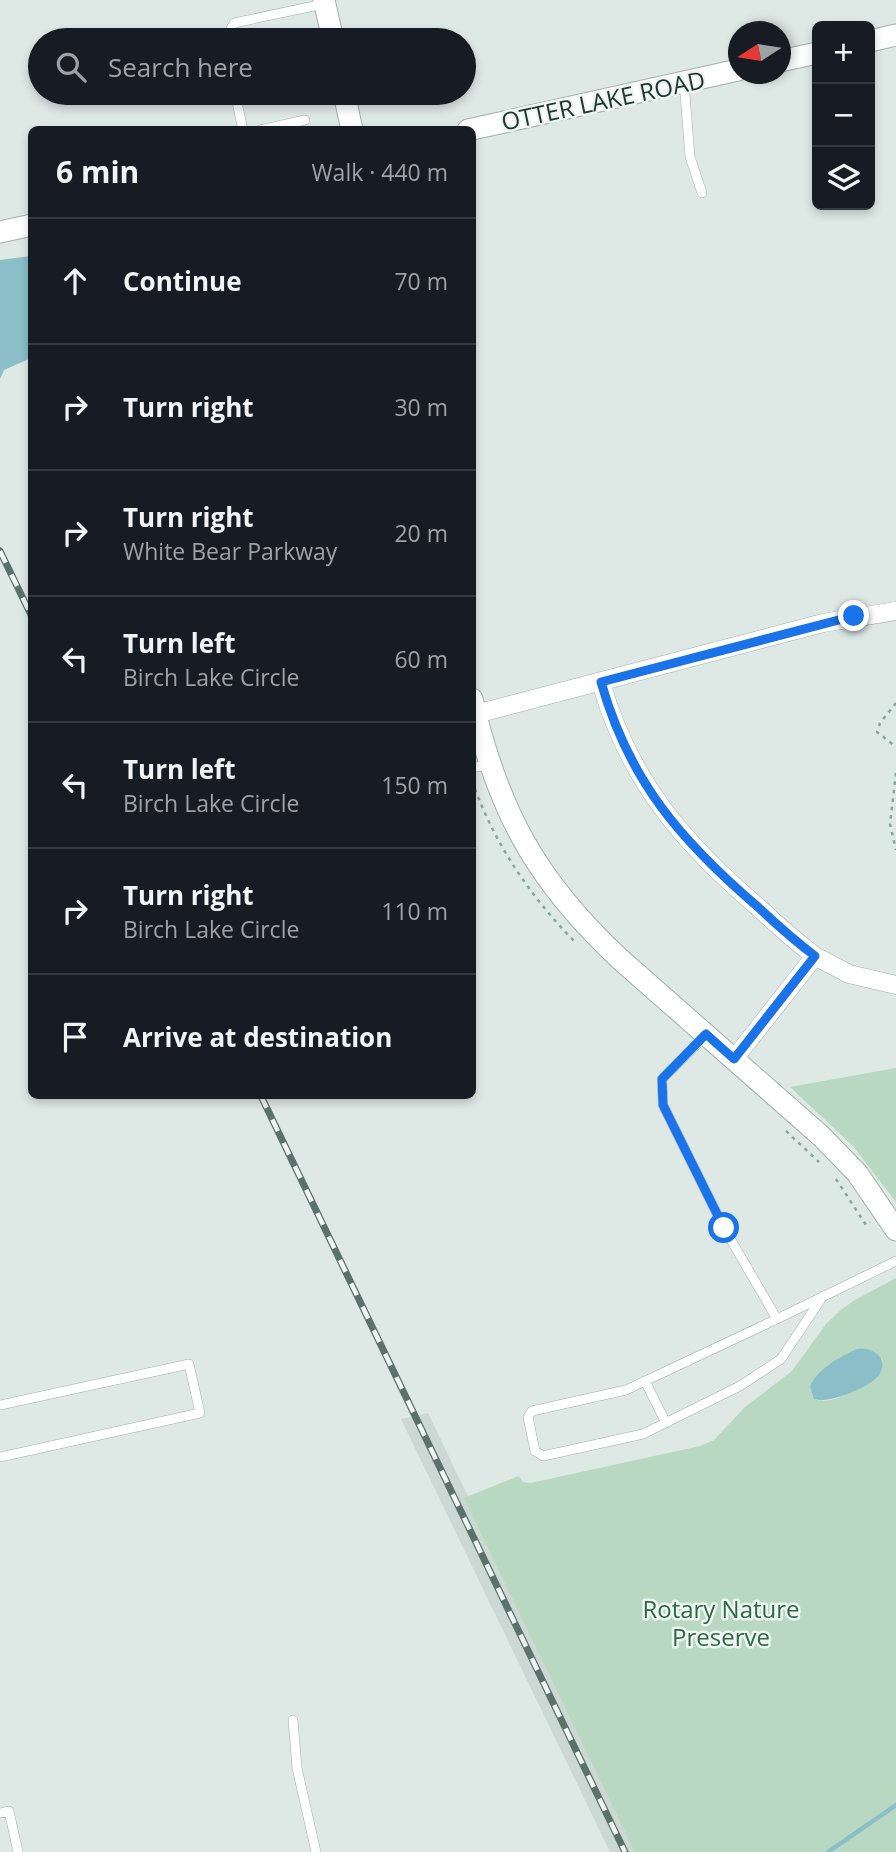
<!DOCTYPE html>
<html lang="en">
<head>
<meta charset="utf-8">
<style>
  :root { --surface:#171b24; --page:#20242c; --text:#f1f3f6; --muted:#9ea1a6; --line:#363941 }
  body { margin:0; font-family:"Open Sans",sans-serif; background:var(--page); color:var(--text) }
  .controls { position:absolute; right:21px; top:21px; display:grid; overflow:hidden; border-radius:10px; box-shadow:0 4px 10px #0003 }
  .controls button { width:63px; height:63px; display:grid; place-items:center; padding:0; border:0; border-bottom:2px solid var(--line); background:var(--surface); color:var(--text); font:35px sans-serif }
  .compass { position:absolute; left:728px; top:21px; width:63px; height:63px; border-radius:50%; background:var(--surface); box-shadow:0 4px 10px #0003; rotate:258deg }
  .stop { position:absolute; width:21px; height:21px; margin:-16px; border:5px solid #1a73e8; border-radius:50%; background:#fff }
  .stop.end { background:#1a73e8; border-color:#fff; box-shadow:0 2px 7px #0008 }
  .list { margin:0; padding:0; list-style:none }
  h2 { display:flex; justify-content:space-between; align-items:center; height:91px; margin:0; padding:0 28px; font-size:30px }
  h2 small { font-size:23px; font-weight:400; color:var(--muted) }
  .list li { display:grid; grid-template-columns:46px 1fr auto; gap:21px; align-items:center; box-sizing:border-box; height:126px; padding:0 28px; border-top:2px solid var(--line) }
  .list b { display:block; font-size:26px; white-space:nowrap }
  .list p { margin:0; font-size:23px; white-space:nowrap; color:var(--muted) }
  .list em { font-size:23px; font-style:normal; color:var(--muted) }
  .icon { flex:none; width:38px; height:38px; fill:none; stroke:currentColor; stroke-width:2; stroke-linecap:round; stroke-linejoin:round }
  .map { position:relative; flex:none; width:896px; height:1852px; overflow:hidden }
  .search { position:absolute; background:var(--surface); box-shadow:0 4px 10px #0003; left:28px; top:28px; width:448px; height:77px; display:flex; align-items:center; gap:18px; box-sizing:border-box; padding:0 24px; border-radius:38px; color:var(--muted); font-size:26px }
  .panel { position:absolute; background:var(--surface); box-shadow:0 4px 10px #0003; left:28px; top:126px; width:448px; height:973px; border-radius:10px }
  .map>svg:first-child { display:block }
  .built { fill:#ccd8d3 }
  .green { fill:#b8d8c1; fill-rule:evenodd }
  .water { fill:#8abfc9 }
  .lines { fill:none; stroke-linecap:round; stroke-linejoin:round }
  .stream { stroke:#8abfc9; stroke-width:4.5 }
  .service-casing { stroke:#a2afab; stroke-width:10 }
  .minor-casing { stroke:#a2afab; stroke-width:19 }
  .tertiary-casing { stroke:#a2afab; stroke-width:23 }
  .path { stroke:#81a99d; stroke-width:2.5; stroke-dasharray:3.5 5; stroke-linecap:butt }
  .service { stroke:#fff; stroke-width:9 }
  .minor { stroke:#fff; stroke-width:18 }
  .tertiary { stroke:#fff; stroke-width:21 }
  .rail-casing { stroke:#5b726c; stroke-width:7 }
  .rail { stroke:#eef5f2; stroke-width:4.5; stroke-dasharray:13; stroke-linecap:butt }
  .route { stroke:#1a73e8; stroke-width:9 }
  .labels { text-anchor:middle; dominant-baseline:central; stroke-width:5; stroke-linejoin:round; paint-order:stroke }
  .street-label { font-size:24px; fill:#213631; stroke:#eef5f2 }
  .park-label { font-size:24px; fill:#2f6946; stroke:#eef5f2 }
</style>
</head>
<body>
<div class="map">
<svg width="896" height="1852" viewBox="0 0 896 1852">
  <rect width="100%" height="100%" fill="#dee8e4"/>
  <path class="built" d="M428,1413L639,1852H610L401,1419Z"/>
  <path class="green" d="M896,1068V1202L853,1146L790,1087Z
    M896,1278V1852H635L464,1498L519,1476L523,1482L531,1483L700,1446L714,1440L745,1407L792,1371L826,1324L841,1310L853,1301ZM882,1359V1369C867,1382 834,1408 814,1399L810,1387Z"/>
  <path class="water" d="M31,256V358L4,370L0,379V260Z
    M857,1349C872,1347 890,1357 879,1375C871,1387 826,1405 814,1399L810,1387C816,1370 841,1356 857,1349Z"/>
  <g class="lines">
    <path class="stream" d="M828,1852L896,1805"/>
    <defs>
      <path id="service" d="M225,40L234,23L323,4
        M684,82L690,157L702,193
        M235,93L243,130
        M260,130L305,120
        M472,767L489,766
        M705,1036L662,1079L663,1105L724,1228L777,1319L896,1261
        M777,1319L626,1390L532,1411L528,1417L535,1451L543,1456L643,1434L740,1386L781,1359L823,1296
        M645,1381L666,1423
        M0,1405L189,1364L200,1413L0,1457
        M293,1720L297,1768L316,1852
        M0,1813L9,1811L18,1852"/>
      <path id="minor" d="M601,682C628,779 683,843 758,907C776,924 795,941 815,956L734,1059
        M476,714L823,623L896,611
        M815,956L849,974L896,985"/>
      <path id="tertiary" d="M324,0L333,40
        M870,41L896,35
        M780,61L817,53
        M344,93L352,130
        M468,130L738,70
        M0,232L32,225
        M472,699C498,811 536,881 621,960L821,1136L857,1173L896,1230"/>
    </defs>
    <use href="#service" class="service-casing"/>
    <use href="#minor" class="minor-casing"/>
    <use href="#tertiary" class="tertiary-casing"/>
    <path class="path" d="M896,703L880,723L877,732L896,747
      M896,773L890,824L896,850
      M472,781C494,843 529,895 575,942
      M786,1131L819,1162
      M836,1179L866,1225L870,1222"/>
    <use href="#service" class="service"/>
    <use href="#minor" class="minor"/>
    <use href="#tertiary" class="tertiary"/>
    <defs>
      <path id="rail" d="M0,551L32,617
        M261,1096L625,1852"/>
    </defs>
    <use href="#rail" class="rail-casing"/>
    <use href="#rail" class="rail"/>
  </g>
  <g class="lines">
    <path class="route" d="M724,1228L663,1105L662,1079L706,1034L734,1059L815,956C795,941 776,924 758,907C681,841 629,781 601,682L854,616"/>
  </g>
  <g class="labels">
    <g class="street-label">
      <text transform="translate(603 100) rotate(-12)">OTTER LAKE ROAD</text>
    </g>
    <g class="park-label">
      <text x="721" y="1608">Rotary Nature<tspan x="721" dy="28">Preserve</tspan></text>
    </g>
  </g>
</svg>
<div class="controls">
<button>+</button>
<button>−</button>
<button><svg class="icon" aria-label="layers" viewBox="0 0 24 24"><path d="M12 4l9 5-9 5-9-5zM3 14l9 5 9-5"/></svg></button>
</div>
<svg class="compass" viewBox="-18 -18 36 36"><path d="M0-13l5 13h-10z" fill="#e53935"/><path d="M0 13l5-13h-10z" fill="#9ea1a6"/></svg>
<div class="stop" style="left:724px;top:1228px"></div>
<div class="stop end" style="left:854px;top:616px"></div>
<div class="search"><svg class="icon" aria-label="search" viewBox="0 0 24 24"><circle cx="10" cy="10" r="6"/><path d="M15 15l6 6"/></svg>Search here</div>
<section class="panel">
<h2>6 min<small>Walk · 440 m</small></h2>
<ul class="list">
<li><svg class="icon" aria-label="ahead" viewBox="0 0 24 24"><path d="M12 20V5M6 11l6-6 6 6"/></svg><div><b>Continue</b></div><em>70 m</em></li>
<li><svg class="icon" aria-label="right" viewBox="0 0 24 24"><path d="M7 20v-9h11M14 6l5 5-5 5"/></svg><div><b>Turn right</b></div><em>30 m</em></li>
<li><svg class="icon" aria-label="right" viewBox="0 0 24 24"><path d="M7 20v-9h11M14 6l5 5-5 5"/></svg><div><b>Turn right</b><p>White Bear Parkway</p></div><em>20 m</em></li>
<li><svg class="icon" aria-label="left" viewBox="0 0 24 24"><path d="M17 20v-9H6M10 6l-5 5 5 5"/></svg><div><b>Turn left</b><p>Birch Lake Circle</p></div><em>60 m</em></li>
<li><svg class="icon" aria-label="left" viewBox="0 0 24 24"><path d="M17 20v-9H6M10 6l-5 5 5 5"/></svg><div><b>Turn left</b><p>Birch Lake Circle</p></div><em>150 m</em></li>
<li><svg class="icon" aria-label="right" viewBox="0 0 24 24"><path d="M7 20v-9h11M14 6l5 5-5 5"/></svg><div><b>Turn right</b><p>Birch Lake Circle</p></div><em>110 m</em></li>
<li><svg class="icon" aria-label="arrive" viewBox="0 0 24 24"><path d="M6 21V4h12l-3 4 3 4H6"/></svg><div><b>Arrive at destination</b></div></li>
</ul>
</section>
</div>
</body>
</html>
